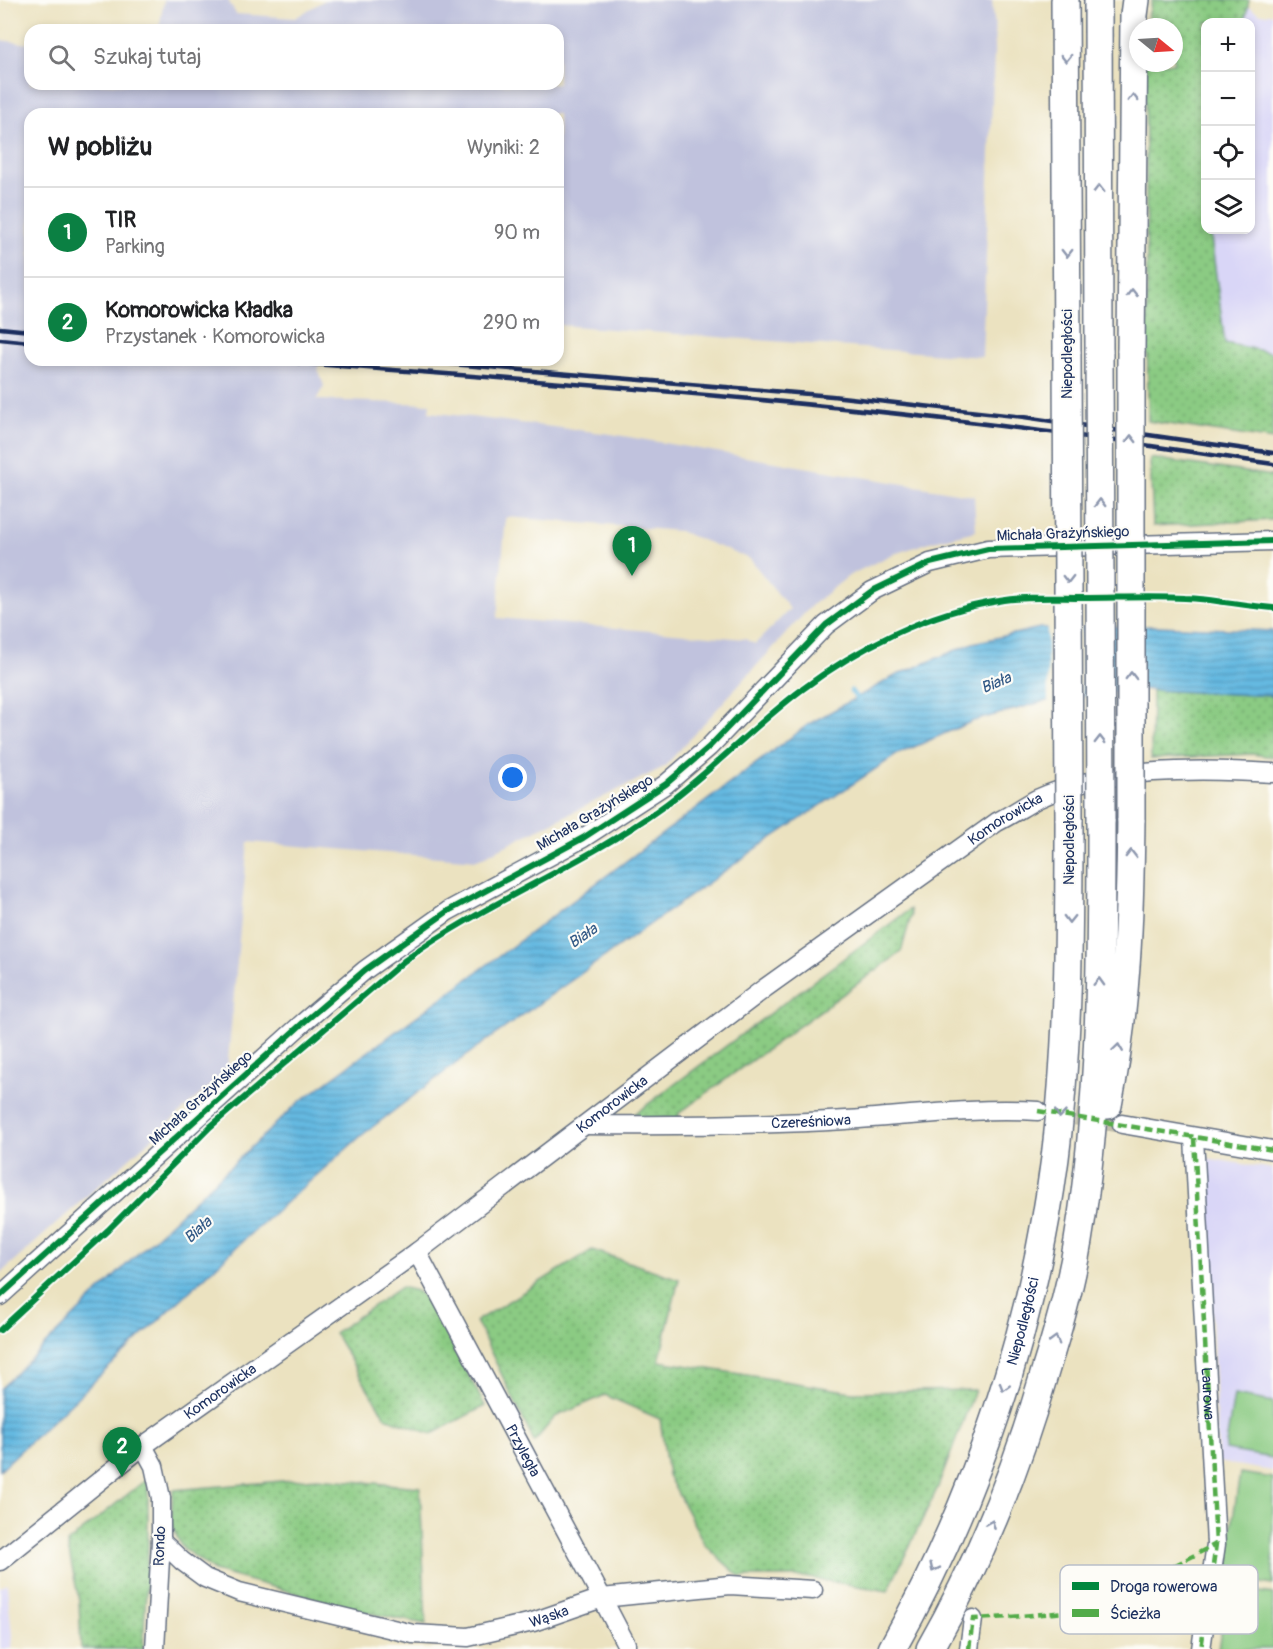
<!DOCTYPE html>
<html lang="pl">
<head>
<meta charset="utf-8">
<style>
  :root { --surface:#fff; --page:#f6f6f6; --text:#202124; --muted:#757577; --line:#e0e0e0; --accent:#0b8043 }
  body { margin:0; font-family:Pangolin,sans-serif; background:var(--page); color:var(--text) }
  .controls { position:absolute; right:18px; top:18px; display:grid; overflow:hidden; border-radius:12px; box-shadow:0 3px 9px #0003 }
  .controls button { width:54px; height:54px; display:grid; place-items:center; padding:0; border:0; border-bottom:2px solid var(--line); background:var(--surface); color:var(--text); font:30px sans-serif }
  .compass { position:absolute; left:1129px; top:18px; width:54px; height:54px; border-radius:50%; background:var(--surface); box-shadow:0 3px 9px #0003; rotate:108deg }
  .you { position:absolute; left:513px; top:778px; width:21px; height:21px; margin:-15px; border:4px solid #fff; border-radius:50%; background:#1a73e8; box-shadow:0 0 0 9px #1a73e833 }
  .badge { display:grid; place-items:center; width:39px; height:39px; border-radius:50%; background:var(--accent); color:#fff; font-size:20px; font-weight:700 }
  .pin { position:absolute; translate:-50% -50px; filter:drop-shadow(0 2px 3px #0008) }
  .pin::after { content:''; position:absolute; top:32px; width:21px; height:18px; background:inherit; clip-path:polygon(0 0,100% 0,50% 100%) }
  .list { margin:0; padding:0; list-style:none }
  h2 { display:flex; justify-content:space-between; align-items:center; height:78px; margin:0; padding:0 24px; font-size:26px }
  h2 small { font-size:20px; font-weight:400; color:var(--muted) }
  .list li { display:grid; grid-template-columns:39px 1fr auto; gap:18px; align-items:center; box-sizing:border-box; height:90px; padding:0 24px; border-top:2px solid var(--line) }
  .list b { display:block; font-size:22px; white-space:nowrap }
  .list p { margin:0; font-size:20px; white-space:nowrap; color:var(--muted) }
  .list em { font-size:20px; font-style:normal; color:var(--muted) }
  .icon { flex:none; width:33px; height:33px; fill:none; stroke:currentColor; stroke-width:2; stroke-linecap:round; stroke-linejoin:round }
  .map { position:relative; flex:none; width:1273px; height:1649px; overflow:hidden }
  .search { position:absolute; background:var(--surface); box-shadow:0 3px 9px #0003; left:24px; top:24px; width:540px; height:66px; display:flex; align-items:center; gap:15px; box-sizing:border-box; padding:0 21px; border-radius:18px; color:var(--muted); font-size:22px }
  .panel { position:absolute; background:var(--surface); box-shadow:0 3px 9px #0003; left:24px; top:108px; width:540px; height:258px; border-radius:18px }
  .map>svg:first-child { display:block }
  .built { fill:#d9d6f7 }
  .industrial { fill:#c0c2dd; fill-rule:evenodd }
  .grass { fill:url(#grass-dots); stroke:#537d70; stroke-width:1.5 }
  .garden { fill:#8bcb83; stroke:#537d70; stroke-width:1.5 }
  .water { fill:url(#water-rules); stroke:#4074a0; stroke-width:1.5 }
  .pier { fill:#ebe2c0 }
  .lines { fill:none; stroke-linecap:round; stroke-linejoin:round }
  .stream { stroke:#65b9e1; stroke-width:5 }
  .minor-tunnel { stroke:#c1beac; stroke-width:18; stroke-dasharray:18 9; stroke-linecap:butt }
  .minor-casing { stroke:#646e80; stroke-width:21 }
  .highway-casing { stroke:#646e80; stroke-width:30 }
  .minor { stroke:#fff; stroke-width:18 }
  .highway { stroke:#fff; stroke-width:27 }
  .rail { stroke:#1b2f5e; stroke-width:4.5 }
  .highway-bridge-casing { stroke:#646e80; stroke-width:30; stroke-linecap:butt }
  .highway-bridge { stroke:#fff; stroke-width:27 }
  .quiet { stroke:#52ab49; stroke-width:4.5; stroke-dasharray:9 4.5; stroke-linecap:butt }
  .cycleway-casing { stroke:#fdfcf7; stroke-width:10 }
  .cycleway { stroke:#00873e; stroke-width:6 }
  .oneway { stroke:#8d97ae }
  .labels { text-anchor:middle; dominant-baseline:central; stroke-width:4.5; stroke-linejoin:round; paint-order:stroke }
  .street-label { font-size:15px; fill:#1b2f5e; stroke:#fdfcf7 }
  .water-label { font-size:16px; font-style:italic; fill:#315885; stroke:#fdfcf7 }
  .key { fill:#fdfcf7; stroke:#b9bec9; stroke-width:1.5 }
  .key-label { font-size:16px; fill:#1b2f5e }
</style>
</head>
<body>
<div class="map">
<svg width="1273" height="1649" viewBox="0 0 1273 1649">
  <defs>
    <pattern id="grass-dots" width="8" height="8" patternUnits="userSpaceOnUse" patternTransform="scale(1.5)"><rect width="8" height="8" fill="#8bcb83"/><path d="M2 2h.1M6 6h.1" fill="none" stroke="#71a56e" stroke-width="1.8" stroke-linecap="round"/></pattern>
    <pattern id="water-rules" width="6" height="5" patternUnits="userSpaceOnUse" patternTransform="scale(1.5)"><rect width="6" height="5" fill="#65b9e1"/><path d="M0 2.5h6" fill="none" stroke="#5297ba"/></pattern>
  </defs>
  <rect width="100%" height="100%" fill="#fdfcf7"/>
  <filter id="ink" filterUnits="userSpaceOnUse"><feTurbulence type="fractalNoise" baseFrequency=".0167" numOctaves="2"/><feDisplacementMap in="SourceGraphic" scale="12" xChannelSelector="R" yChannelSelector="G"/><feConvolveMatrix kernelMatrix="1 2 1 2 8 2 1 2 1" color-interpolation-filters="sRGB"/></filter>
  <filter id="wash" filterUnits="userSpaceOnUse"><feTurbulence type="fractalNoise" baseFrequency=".008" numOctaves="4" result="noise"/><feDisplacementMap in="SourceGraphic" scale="24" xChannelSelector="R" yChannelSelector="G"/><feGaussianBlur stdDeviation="1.35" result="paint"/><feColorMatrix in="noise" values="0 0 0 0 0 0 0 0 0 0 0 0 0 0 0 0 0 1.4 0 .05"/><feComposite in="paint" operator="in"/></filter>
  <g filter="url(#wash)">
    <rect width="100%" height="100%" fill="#ebe2c0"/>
    <path class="built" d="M1248,7L1261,14H1273V353L1225,343L1210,230H1250V22H1245Z
      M1206,1158L1273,1169V1471L1218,1462Z
      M7,1584L12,1635L11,1649H0V1588Z"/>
    <path class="industrial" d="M164,0H228L236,14L295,18L325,0H992L995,28L982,357L558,325V114H30V360H319L318,369L324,386L316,400L430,404L429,412L611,434L974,496L976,531L930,542L891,555L850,575L813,604L664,767L477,860L248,842L227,1071L0,1274V40L30,44V84H558V30H159ZM506,517L679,531L750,559L790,609L755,644L745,639L497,618Z"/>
    <path class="grass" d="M1152,0H1249L1245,22H1206V230H1210L1225,343L1273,353V440L1148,421L1145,63H1174V27H1146Z
      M1150,458L1273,476V520L1153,526Z
      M1152,690L1273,696V757L1252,754L1151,759Z
      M910,909L911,916L901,952L678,1114L680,1118L628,1119Z
      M592,1250L679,1279L659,1361L852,1392L975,1390L938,1487L888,1591L803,1577H740L705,1545L668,1475L660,1419L605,1395L555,1417L534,1442L476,1321Z
      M401,1287L416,1291L428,1299L485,1406L432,1434L385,1417L334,1333Z
      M148,1478V1551L143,1649H81L79,1600L67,1543Z
      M317,1478L420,1487L426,1624L368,1613L214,1571L181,1546L171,1523L173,1490Z"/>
    <path class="garden" d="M1234,1395L1273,1402V1458L1225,1450Z
      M1240,1473L1273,1478V1585L1224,1577Z
      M1228,1587L1273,1594V1649H1218Z"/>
    <path class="water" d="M1158,626L1273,631V696L1137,689L1042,702L973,721L898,754L760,846L475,1049L362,1135L248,1236L0,1470V1389L128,1263L298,1103L510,948L809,724L895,676L973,643L1040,628Z"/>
    <path class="pier" d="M1082,624V699L1048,704L1047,625Z"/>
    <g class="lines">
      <path class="stream" d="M851,691L859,701"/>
    </g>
  </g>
  <g filter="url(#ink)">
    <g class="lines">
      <path class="minor-tunnel" d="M1049,1112L1122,1124"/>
      <defs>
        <g id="minor">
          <path d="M1122,1124L1273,1150"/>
          <path id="s1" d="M585,1125C672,1126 759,1125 846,1120C910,1116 974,1107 1038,1111"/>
          <path d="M1194,1138L1216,1544L1201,1649"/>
          <path id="s2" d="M417,1252L602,1598L626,1644V1649"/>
          <path d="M0,1296L304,1022L365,970L448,911L583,838L666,784L709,747L826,625L872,591L930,563L988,549L1273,541"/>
          <path d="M143,1446L154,1466L161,1498V1541L155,1649"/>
          <path id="s3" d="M161,1541L182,1561L205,1578L239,1592L413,1634L468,1637L533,1622L602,1598L730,1585L813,1590"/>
          <path id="s4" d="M0,1561L143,1446L417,1252L765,988L997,822C1011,815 1024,806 1037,799C1106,767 1199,768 1273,773"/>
          <path d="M969,1649L973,1619"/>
        </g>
        <g id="highway">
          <path d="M1065,0L1067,353"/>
          <path d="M1098,0L1099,352"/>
          <path d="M1131,352L1134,15L1136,0"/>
          <path d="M1108,1105C1127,1010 1130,915 1131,819"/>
          <path id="s5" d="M892,1649C977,1498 1033,1329 1055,1158C1069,1045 1069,931 1069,818"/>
          <path d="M930,1649C980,1561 1018,1466 1046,1368C1059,1327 1071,1284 1078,1241C1101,1102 1101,960 1101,820"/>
        </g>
      </defs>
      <use href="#minor" class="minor-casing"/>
      <use href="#highway" class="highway-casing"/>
      <use href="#minor" class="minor"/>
      <use href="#highway" class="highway"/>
      <path class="rail" d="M0,328L30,331
        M0,339L30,342
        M262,360C516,380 772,396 1025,429C1108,439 1191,452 1273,464
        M404,360L832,396L1024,417L1273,453"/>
      <defs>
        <path id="highway-bridge" d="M1099,352L1101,820
          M1067,353L1069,818
          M1131,819V352"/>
      </defs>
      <use href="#highway-bridge" class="highway-bridge-casing"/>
      <use href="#highway-bridge" class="highway-bridge"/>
      <g class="quiet">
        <path d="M1038,1111L1273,1150"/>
        <path id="s6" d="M1194,1138L1216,1544L1201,1649"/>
        <path d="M969,1649L973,1619L1010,1617L1089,1610L1216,1544"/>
      </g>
      <defs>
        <path id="cycleway" d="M0,1296L304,1022L365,970L448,911L583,838L666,784L709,747L826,625L872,591L930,563L988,549L1273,541
          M0,1330L108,1230L210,1127L404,961C485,902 580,867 661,808C710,773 752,727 800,691C857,648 928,612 999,601C1026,596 1055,598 1082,598C1117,598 1151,596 1185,598C1215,599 1244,606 1273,608"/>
      </defs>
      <use href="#cycleway" class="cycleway-casing"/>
      <use href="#cycleway" class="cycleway"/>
    </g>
    <defs><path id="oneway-chevron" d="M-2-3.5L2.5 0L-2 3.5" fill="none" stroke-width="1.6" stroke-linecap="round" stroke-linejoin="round" transform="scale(1.5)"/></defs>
    <g class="oneway">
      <use href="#oneway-chevron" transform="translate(1066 58) rotate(90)"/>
      <use href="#oneway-chevron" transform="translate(1133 98) rotate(-90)"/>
      <use href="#oneway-chevron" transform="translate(1099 189) rotate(-90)"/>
      <use href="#oneway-chevron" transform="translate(1067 253) rotate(90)"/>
      <use href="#oneway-chevron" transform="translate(1132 293) rotate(-90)"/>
      <use href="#oneway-chevron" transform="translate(1131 439) rotate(-90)"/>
      <use href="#oneway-chevron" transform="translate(1100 503) rotate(-90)"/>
      <use href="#oneway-chevron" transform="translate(1068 579) rotate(90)"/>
      <use href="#oneway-chevron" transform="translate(1131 676) rotate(-90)"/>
      <use href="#oneway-chevron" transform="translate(1100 740) rotate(-90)"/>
      <use href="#oneway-chevron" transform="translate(1131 854) rotate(-90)"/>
      <use href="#oneway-chevron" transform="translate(1069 919) rotate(91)"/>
      <use href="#oneway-chevron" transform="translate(1099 982) rotate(-88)"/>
      <use href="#oneway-chevron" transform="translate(1118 1048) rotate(-82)"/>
      <use href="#oneway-chevron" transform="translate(1060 1114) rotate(96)"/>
      <use href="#oneway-chevron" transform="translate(1055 1340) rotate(-74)"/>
      <use href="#oneway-chevron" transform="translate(1004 1387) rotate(106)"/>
      <use href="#oneway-chevron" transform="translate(991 1524) rotate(-67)"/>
      <use href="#oneway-chevron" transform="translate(934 1568) rotate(116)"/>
    </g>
  </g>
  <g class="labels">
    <g class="street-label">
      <text transform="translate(1067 354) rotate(-90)">Niepodległości</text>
      <text transform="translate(1063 534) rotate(-2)">Michała Grażyńskiego</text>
      <text transform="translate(595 813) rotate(-31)">Michała Grażyńskiego</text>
      <text stroke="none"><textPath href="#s4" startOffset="1250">Komorowicka</textPath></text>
      <text transform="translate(1069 840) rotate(-90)">Niepodległości</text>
      <text transform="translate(201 1098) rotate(-42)">Michała Grażyńskiego</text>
      <text stroke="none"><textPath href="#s4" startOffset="764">Komorowicka</textPath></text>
      <text stroke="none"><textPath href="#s1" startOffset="226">Czereśniowa</textPath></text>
      <text stroke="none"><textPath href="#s5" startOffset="354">Niepodległości</textPath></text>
      <text stroke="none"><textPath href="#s4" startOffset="278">Komorowicka</textPath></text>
      <text stroke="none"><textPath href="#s6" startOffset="256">Laurowa</textPath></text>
      <text stroke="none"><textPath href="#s2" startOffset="225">Przyległa</textPath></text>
      <text transform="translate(160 1546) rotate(-88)">Rondo</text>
      <text stroke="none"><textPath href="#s3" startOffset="412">Wąska</textPath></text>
    </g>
    <g class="water-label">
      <text transform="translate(996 683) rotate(-23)">Biała</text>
      <text transform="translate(583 936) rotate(-34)">Biała</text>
      <text transform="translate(198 1230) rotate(-42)">Biała</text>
    </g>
  </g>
  <rect x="1060" y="1565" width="198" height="69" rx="9" class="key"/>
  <rect x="1072" y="1582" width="27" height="8" fill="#00873e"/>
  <rect x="1072" y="1609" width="27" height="8" fill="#52ab49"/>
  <g class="key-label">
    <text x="1110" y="1592">Droga rowerowa</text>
    <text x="1110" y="1619">Ścieżka</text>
  </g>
</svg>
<div class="controls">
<button>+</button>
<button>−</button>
<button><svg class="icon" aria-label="locate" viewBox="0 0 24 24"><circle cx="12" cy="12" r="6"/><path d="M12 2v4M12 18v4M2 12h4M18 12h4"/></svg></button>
<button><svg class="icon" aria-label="layers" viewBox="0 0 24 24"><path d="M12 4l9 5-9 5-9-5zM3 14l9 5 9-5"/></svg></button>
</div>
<svg class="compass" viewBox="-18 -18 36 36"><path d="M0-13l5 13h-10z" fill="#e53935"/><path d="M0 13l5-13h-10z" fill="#757577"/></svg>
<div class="you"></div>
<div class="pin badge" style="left:632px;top:576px">1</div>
<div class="pin badge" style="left:122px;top:1477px">2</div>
<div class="search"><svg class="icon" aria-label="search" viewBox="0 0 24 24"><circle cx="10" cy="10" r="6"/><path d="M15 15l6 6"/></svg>Szukaj tutaj</div>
<section class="panel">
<h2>W pobliżu<small>Wyniki: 2</small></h2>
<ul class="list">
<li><span class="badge">1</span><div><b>TIR</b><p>Parking</p></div><em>90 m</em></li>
<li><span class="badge">2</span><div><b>Komorowicka Kładka</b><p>Przystanek · Komorowicka</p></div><em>290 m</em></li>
</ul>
</section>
</div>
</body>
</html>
